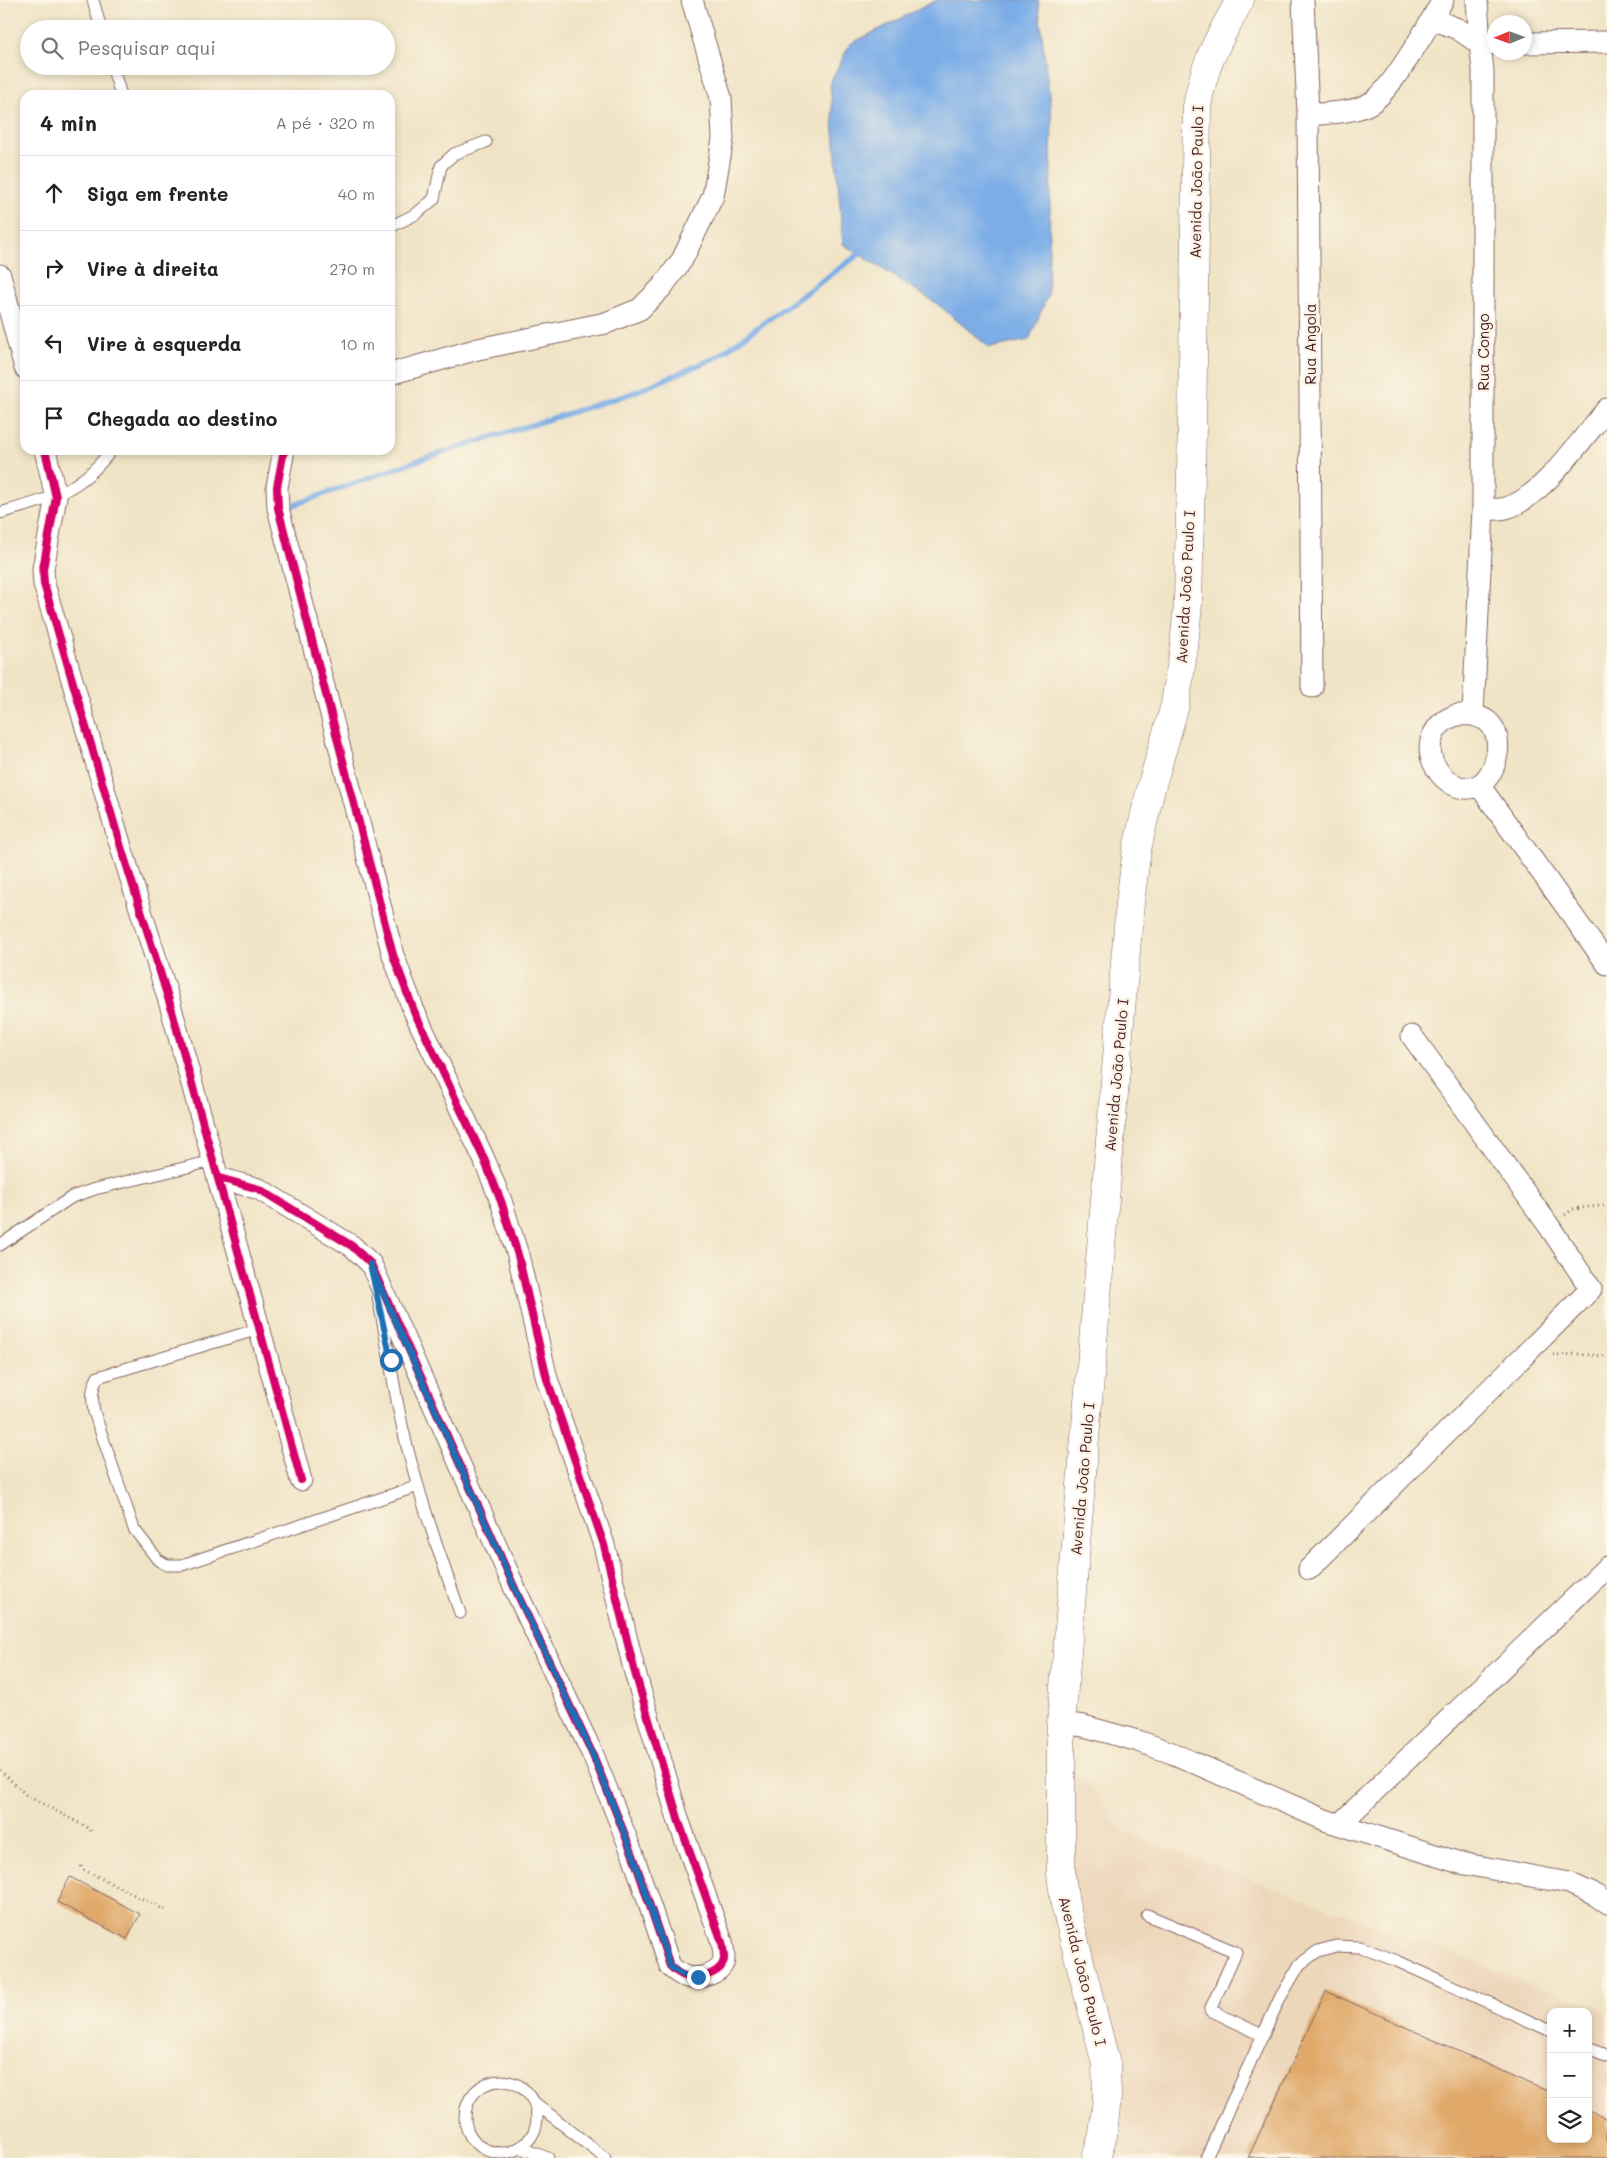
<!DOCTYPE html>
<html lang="pt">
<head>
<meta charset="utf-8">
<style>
  :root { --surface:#fff; --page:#f2f2f2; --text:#222; --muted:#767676; --line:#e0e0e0 }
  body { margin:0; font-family:Mali,sans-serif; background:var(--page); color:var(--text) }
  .controls { position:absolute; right:15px; bottom:15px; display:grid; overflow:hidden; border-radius:10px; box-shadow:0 2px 8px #0003 }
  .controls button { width:45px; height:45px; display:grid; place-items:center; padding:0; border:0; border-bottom:1px solid var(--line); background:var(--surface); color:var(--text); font:25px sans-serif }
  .compass { position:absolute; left:1487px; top:15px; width:45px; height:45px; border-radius:50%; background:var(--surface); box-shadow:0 2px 8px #0003; rotate:269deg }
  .stop { position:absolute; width:15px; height:15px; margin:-11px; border:4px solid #1f6fb2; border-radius:50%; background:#fff }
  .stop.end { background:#1f6fb2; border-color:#fff; box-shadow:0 1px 5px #0008 }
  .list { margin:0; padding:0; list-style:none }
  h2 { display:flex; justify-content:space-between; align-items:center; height:65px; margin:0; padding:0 20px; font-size:21px }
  h2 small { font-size:16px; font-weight:400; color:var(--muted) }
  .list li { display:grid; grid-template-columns:32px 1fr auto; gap:15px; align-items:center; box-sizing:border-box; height:75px; padding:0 20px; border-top:1px solid var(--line) }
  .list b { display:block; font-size:19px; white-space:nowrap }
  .list em { font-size:16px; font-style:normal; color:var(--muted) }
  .icon { flex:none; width:28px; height:28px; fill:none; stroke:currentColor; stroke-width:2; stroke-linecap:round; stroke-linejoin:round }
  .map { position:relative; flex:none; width:1607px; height:2158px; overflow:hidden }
  .search { position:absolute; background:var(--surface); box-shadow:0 2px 8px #0003; left:20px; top:20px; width:375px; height:55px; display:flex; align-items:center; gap:12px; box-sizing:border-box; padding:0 18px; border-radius:28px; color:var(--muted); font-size:19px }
  .panel { position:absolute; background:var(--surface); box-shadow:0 2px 8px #0003; left:20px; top:90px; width:375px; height:365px; border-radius:15px }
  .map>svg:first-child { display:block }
  .built { fill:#edd7bb; fill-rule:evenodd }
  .water { fill:#7cade7; stroke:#636689 }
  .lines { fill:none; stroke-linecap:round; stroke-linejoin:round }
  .stream { stroke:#7cade7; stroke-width:5.5 }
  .building { fill:#e0a96b }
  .service-casing { stroke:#846461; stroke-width:13 }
  .minor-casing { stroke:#846461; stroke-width:23 }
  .primary-casing { stroke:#846461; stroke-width:29 }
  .path { stroke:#846461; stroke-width:3; stroke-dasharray:1 4; stroke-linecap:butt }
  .service { stroke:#fff; stroke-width:11 }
  .minor { stroke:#fff; stroke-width:21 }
  .primary { stroke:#fff; stroke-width:28 }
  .cycleway-casing { stroke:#fcf5e5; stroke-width:11 }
  .cycleway { stroke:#d6006c; stroke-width:8 }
  .route { stroke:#1f6fb2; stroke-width:6 }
  .labels { text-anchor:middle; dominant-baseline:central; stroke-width:5; stroke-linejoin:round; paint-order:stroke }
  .street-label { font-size:15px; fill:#4a1f2b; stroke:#fcf5e5 }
</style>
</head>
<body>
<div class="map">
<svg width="1607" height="2158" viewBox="0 0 1607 2158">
  <rect width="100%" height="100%" fill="#fcf5e5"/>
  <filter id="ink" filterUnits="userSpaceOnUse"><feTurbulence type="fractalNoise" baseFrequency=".02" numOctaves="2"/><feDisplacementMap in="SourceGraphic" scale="10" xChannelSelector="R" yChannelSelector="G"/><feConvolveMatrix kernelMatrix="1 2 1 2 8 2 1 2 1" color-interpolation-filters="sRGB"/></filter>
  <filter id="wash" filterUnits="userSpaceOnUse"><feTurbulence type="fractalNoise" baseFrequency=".0096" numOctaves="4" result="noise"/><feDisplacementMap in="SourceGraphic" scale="20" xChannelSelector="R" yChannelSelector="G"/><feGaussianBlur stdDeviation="1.12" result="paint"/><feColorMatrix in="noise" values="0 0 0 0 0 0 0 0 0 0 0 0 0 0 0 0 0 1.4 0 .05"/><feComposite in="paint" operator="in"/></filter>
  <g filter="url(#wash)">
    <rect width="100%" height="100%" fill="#f0e4c6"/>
    <path class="built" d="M1076,1777L1085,1779L1124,1832L1599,2008L1607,2015V2158H1115L1118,2097L1075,1903L1068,1837ZM1551,2012H1588V2139H1551Z"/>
    <path class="water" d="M937,0H1038L1052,120L1048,295L1029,340L990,348L936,303L843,244L830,82L850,44Z"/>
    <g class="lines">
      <path class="stream" d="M294,505L419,460L630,394L715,358L865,250"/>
    </g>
    <g id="blocks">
      <path class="building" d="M70,1877L140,1914L127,1939L57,1902Z
        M1326,1991L1551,2093V2139H1588V2110L1607,2118V2158H1248Z"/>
    </g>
  </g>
  <g filter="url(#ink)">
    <use href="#blocks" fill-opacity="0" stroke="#846461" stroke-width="1"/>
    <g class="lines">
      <defs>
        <path id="service" d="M93,0L101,29
          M112,66L121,95
          M390,227L416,214L434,199L441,166L454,154L486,142
          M0,513C46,500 81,492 111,450
          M0,1245L72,1197L95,1189L213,1161
          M378,1297C390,1356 397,1415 414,1472C427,1520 444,1566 460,1613
          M259,1329L98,1377C91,1389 92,1398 94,1412L134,1529L158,1560L167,1565H182L418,1486
          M1147,1915L1236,1952L1210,2010L1262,2035
          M1588,2048L1605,2055
          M465 2117a36 36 0 1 1 72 0a36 36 0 1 1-72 0Z
          M534,2102L605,2158
          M521,2148L548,2158
          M1206,2158L1280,1998L1300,1964L1318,1951L1336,1946L1360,1947L1397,1961L1551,2031"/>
        <path id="minor" d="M1303,0L1308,115L1312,687
          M1477,0L1480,44H1489
          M1432,19L1458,29L1480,44L1483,70V509L1473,715
          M1524,43L1607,42
          M1308,115C1327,113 1352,113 1369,104C1390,94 1430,22 1443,0
          M0,275L25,368
          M390,374L478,349L606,323L640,309L662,287L682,260L713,196L723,139L721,98L692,0
          M45,450L56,497L43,569L44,584L121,847L170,1004L301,1480
          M1483,509C1490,509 1499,510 1506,508C1541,499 1583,437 1607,409
          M1473,715C1478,717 1484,718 1487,721C1506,735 1497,775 1479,785C1459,795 1440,778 1433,762C1425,743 1435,723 1454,716C1460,714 1467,715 1473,715Z
          M1479,785L1607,964
          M219,1178L259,1189L352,1246L371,1264L516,1591L593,1755L633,1855L670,1966C675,1971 680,1975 687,1977C699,1980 723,1973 724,1959C724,1954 723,1947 722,1942L679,1822L634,1669L604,1545L547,1379L518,1255L501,1201L484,1159L414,1011L393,955L278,508L277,487L284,450
          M1309,1569L1591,1289L1549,1226L1412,1036
          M1061,1723L1084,1726L1138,1741L1172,1753L1325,1820L1460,1863L1569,1883L1595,1895L1607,1903
          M1340,1824L1607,1567"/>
        <path id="primary" d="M1096,2158L1103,2135L1107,2097L1106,2064L1065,1904L1061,1874V1723L1130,903L1137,849L1151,788L1175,705L1184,647L1188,604L1192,427L1197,107C1204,62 1219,39 1240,0"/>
      </defs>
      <use href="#service" class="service-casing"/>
      <use href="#minor" class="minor-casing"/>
      <use href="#primary" class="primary-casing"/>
      <path class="path" d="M1565,1215L1573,1209L1607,1205
        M1553,1355L1578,1354L1607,1356
        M0,1770L26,1795L90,1829L93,1834
        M81,1866L82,1869L165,1910"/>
      <use href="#service" class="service"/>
      <use href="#minor" class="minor"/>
      <use href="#primary" class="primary"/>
      <defs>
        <path id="cycleway" d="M45,450L56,497L43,569L44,584L121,847L170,1004L301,1480
          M219,1178L259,1189L352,1246L371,1264L516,1591L593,1755L633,1855L670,1966C675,1971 680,1975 687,1977C699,1980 723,1973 724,1959C724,1954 723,1947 722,1942L679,1822L634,1669L604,1545L547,1379L518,1255L501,1201L484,1159L414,1011L393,955L278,508L277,487L284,450"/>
      </defs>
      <use href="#cycleway" class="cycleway-casing"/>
      <use href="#cycleway" class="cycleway"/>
    </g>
  </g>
  <g class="lines" filter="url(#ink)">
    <path class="route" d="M391,1360L370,1264L516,1591L593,1755L633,1855L670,1966C679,1974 686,1977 698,1977"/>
  </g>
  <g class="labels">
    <g class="street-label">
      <text transform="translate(1196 182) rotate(-89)">Avenida João Paulo I</text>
      <text transform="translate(1310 344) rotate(-90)">Rua Angola</text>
      <text transform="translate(1483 352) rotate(-90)">Rua Congo</text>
      <text transform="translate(1185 587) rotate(-87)">Avenida João Paulo I</text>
      <text transform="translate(1116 1075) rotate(-85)">Avenida João Paulo I</text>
      <text transform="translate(1082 1479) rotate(-85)">Avenida João Paulo I</text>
      <text transform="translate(1083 1971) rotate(76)">Avenida João Paulo I</text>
    </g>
  </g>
</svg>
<div class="controls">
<button>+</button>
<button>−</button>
<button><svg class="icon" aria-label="layers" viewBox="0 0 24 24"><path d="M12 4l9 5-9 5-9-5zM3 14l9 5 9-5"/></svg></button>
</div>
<svg class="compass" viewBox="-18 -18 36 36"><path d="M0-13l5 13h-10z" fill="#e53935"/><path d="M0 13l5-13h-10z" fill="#767676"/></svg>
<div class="stop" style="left:391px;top:1360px"></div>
<div class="stop end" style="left:698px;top:1977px"></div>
<div class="search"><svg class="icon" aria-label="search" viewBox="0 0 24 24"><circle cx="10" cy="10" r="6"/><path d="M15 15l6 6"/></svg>Pesquisar aqui</div>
<section class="panel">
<h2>4 min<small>A pé · 320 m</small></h2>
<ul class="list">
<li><svg class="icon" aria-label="ahead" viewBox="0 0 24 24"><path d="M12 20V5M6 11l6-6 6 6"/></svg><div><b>Siga em frente</b></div><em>40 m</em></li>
<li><svg class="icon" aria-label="right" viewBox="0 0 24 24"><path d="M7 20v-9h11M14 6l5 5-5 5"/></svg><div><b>Vire à direita</b></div><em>270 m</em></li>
<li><svg class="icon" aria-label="left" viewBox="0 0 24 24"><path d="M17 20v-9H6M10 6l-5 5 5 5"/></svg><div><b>Vire à esquerda</b></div><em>10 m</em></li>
<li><svg class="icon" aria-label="arrive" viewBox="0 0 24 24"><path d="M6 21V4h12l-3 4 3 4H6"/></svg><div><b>Chegada ao destino</b></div></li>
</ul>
</section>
</div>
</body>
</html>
